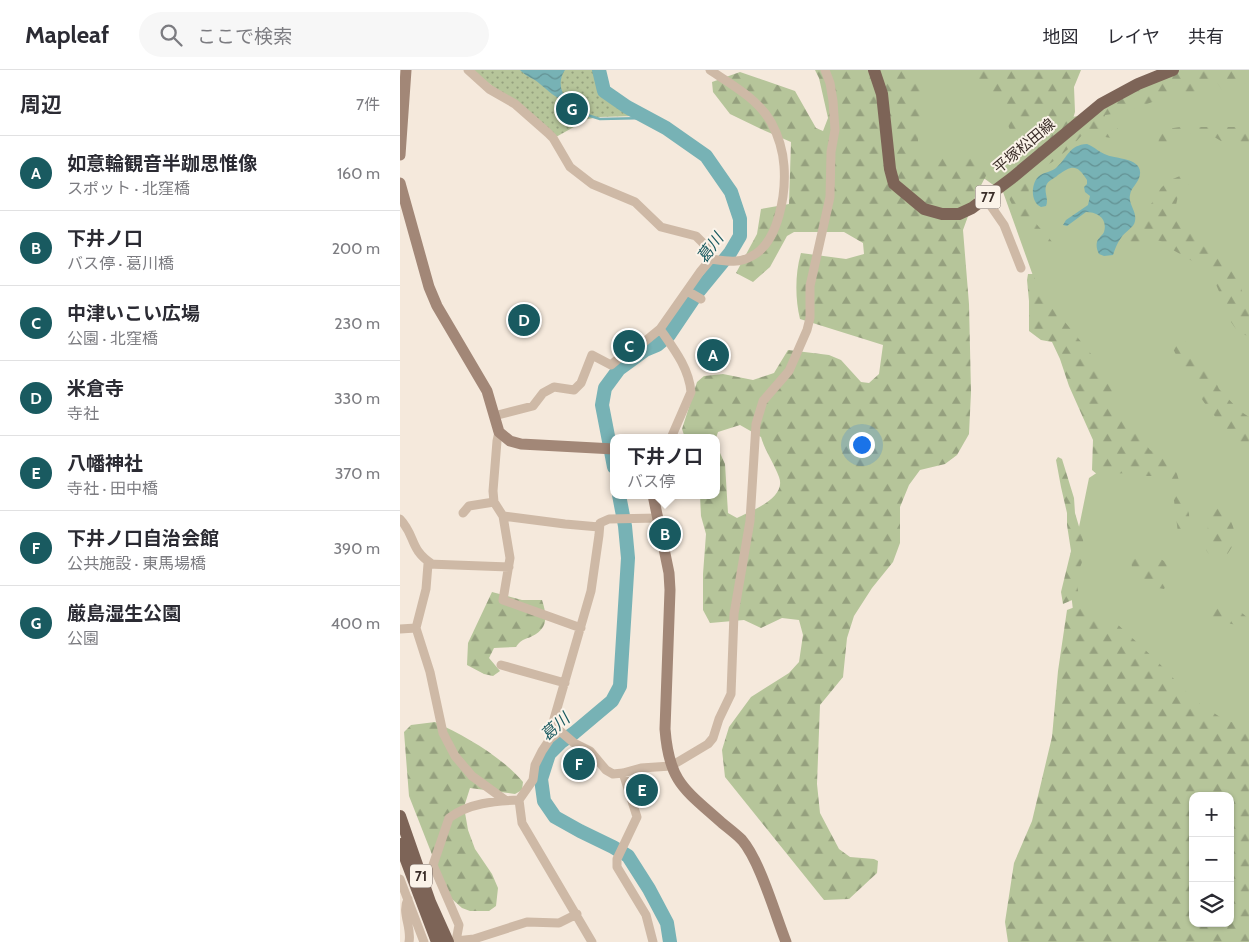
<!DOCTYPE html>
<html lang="ja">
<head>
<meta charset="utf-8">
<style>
  :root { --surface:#fff; --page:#f7f7f7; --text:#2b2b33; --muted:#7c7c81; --line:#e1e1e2; --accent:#195a60 }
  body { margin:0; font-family:Cabin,"Noto Sans JP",sans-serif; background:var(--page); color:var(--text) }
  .controls { position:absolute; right:15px; bottom:15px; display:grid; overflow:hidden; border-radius:10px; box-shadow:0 1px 4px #0004 }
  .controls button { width:45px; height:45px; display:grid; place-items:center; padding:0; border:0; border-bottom:1px solid var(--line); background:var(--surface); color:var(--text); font:25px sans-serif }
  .you { position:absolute; left:461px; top:374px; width:18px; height:18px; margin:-12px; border:4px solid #fff; border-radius:50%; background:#1a73e8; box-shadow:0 0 0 8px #1a73e833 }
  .badge { display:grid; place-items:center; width:32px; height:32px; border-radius:50%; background:var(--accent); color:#fff; font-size:16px; font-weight:700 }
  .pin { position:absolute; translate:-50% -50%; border:2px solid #fff; box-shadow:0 1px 5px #0006 }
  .popup { position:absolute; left:210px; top:364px; width:110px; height:65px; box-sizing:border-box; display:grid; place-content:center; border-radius:10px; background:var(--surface); filter:drop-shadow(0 1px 4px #0005); font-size:16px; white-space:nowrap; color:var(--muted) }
  .popup b { font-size:19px; color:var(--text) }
  .popup::after { content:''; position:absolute; left:50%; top:100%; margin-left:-10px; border:10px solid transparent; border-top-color:var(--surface) }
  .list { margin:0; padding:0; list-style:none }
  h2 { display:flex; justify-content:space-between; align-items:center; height:65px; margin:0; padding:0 20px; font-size:21px }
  h2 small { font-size:16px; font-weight:400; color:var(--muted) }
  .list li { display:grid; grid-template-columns:32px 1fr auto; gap:15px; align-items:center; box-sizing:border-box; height:75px; padding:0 20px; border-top:1px solid var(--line) }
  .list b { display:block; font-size:19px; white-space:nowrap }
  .list p { margin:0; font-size:16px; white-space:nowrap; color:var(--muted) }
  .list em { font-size:16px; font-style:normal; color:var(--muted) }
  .icon { flex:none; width:28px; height:28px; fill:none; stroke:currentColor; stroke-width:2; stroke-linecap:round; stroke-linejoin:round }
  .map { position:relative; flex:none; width:849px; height:872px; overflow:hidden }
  header { display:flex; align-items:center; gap:30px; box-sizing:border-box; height:70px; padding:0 25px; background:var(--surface); border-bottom:1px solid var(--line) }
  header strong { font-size:24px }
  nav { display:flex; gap:28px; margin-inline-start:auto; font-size:18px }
  .search { width:350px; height:45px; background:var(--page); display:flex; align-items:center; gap:12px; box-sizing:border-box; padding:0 18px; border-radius:28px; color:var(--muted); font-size:19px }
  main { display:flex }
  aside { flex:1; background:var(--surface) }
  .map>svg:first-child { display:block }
  .grass { fill:#b6c59a }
  .forest { fill:url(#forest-firs); fill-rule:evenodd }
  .park { fill:url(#park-dots) }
  .water { fill:url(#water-waves) }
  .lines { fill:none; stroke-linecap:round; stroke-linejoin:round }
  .stream { stroke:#77b2b5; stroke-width:2.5 }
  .river { stroke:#77b2b5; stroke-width:14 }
  .street { stroke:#ceb9a6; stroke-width:9 }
  .secondary { stroke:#a28777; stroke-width:11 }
  .primary { stroke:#7d6457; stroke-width:12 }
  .labels { text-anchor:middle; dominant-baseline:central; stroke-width:4; stroke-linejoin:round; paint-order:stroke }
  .shield { fill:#fbf3e9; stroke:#746862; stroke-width:1 }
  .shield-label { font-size:14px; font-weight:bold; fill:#3a2d28 }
  .street-label { font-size:15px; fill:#3a2d28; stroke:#fbf3e9 }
  .water-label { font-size:16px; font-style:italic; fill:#195a60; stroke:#fbf3e9 }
</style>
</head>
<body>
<header>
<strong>Mapleaf</strong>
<div class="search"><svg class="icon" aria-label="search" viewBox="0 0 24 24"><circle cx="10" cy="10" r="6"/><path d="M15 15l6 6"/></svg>ここで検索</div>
<nav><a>地図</a><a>レイヤ</a><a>共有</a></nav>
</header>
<main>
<aside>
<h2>周辺<small>7件</small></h2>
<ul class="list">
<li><span class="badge">A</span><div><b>如意輪観音半跏思惟像</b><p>スポット · 北窪橋</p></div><em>160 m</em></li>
<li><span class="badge">B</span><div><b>下井ノ口</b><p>バス停 · 葛川橋</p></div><em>200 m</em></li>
<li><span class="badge">C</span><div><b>中津いこい広場</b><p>公園 · 北窪橋</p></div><em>230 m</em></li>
<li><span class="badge">D</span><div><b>米倉寺</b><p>寺社</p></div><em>330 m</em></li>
<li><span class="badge">E</span><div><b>八幡神社</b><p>寺社 · 田中橋</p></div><em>370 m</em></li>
<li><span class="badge">F</span><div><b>下井ノ口自治会館</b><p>公共施設 · 東馬場橋</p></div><em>390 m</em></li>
<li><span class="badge">G</span><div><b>厳島湿生公園</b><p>公園</p></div><em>400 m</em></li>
</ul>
</aside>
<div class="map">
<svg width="849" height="872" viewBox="0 0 849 872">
  <defs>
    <pattern id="forest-firs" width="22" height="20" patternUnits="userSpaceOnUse" patternTransform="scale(1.25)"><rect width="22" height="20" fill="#b6c59a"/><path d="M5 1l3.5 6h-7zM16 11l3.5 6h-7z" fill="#95a07e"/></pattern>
    <pattern id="park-dots" width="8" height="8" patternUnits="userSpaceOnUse" patternTransform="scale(1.25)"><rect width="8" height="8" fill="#b6c59a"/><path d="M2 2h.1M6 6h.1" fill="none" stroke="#95a07e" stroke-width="1.8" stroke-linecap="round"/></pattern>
    <pattern id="water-waves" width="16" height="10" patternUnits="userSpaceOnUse" patternTransform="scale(1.25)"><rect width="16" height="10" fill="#77b2b5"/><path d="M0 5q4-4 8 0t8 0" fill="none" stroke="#639193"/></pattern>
  </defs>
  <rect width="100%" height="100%" fill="#f5e9dc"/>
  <path class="grass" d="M501,0H634L664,48L693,44L819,0H849V684L673,540L670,515L679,457L689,408L710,394L646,242L603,122L585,109L530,119L509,86Z"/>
  <path class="forest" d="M415,0H520V51L518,71L520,84L540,87H580L592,94L575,127L563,160L569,234L571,322L569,364L557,385L545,394L520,400L509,415L500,437V473L493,492L472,518L454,546L447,568L443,607L420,635L417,714L420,743L439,779L450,787L474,789L478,791L477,803L449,829L424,830L325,707L322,680L329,657L351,627L389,603L399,592L403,565L399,550L382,548L361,558L344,550L310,553L303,540V504L306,464L301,446L300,425H316V374L325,394L328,443L337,448C351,441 387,428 379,407C374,393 365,381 361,367L340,355L318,362L316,368H285L282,359L297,312L304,306L323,304L353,310L374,303L388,280L429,285L441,290L461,312L469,313L479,304L483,275L400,249C395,229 395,203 401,183L446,189L464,184L463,173L444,162H394L387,166L370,197L353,212L336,203L357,164L361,139L389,134L391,72L361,59L330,44L313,22L312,12L340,2L395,21L416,58L423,61L428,48L419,8Z
    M564,0H681L674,17L675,42L672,52L647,74L606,99C597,85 605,74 610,60L603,42Z
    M777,0H849V13L831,17L827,20H822L818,14H813L808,19L760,29L726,42L705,45V49L722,62V66C712,71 698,65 687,62C681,65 678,70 673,75C667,80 661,85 655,90C647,96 636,100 631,109C628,116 628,137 630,144C636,157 649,165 656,178L655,182L650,180L627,160L617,145L607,124L606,114L698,39Z
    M780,57H839L849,59V84L836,75L821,71L806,62L785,64L775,72L765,75L758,73L760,64L767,59Z
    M787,103L791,105L789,114L778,126L776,135L778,150L800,173L828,196L840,213L844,229L849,238V266C827,262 825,230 815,213C805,197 789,189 773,180C769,177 765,173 760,171C747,167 740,177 728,178L727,173L730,164L737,157L761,118L768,111Z
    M628,204H633L644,231L660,246L696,290L713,318L715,334L739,366L750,380L770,390L777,404L789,444L790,459L787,465L783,467L778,463L772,414L767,406H741L726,403L698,405L692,400L693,370L669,316L660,289L652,272L641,270L629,261V231L627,210Z
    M772,263L778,264L807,294L819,319L840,341L849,347V379C837,375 804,334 797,322C795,318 794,312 791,308C784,294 768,281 772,263Z
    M658,387L662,389L674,428L675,443L683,470L685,485L676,507L679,527L663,534L661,522L671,481L667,455V443L661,417L656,390Z
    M811,433L823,437C834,456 841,467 826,486H810L806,480L808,455L805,437Z
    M738,485C752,486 768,488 774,502L764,519L747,516L733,505L731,491Z
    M92,522L122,530H142C146,542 149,556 136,564C127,570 123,567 116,577L94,578L89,588L100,601L93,606L84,604L67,595L68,573Z
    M815,532C830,532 838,539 849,549V557C831,555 819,550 803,546L801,542Z
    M683,534L699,549L715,552L756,590L794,630L820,647L839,655L849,656V872H608L605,852L614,793L632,751L652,667L658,601L667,540ZM793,726H830V853H793Z
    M35,652C65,666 101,686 123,712L122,720L115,724L70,718L64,737L68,760L75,779L92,804L98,818L96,836L89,841H70L62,838L52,829L40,805L9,726L4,662L11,655Z"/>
  <path class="park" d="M72,0H194C195,26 215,35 235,46L199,47L188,49L156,67Z"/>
  <path class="water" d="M120,0H165C158,10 160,21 167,30C156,30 148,20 140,14C134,8 126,7 120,0Z
    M687,74C695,77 700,83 707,85C716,89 742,88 740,104C739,113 731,117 730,125C728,134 737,141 735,151C734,158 725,161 721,168C717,173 715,179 713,185L704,186L699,184C697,180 696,176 697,172C698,168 702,166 704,162C708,148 697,142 686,142L667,156L663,155L666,150L688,135L690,126L685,122L684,117L687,114V110C677,94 672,95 658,105C654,109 648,110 646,116C644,123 649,129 646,136L641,137C630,132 631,113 639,106C644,102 652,102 657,97C668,87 669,75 687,74Z"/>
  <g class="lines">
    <path class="stream" d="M167,30L184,44L200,49L247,48"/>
    <path class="river" d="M199,0L204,21L227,37L266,58L306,86L331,122L340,149V166L330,183L298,222L269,265L257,275L245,280L219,299L205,318L202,335L214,397
      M219,425L225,456L228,488L220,616L212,631L174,663L161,672L149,684L141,709L144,731L155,747L180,761L213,777L228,786L249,819L267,853L270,872"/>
    <path class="street" d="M68,0L89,19L115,34L148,63L153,68L170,97L192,114L235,132L261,157L296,166L307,177L311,189
      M310,0C332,15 357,28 371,52C378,65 383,81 384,96C386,123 379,172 352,186C339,194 325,191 311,189
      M586,129L604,155L621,198
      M287,221L301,229
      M260,259C274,279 289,298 291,322L271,368
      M94,346L133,336L143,323L154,317L174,320L181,313L192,285L211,295L225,283L238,277L260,259L300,202L311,189
      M99,362L97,371L93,421L94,432L103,446L110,488L103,530L181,558
      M63,443L69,436L94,432
      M103,446L165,454L199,457
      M258,448L209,449L200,453L199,465L191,521L154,649L155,656L160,661L174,673L190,681L206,700L213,704L223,703L241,698L271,696L308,674L313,668L319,649L331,624L334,544L350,451L356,354L363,331L389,301L407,260L410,248V216L430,127L431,82L435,60L433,31L430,13L425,0
      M0,449C16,466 9,479 32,494
      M16,558L26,519L28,494L109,497
      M0,559L16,558L30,602L43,663L55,686L72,706L105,730
      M101,595L165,613
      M160,661L150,669L142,681L135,695L133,710L119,730L122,753L192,872
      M223,703L237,747L217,789V797L246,845L253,872
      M0,809L24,872
      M8,829C1,843 12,857 9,872
      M56,871L59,855L33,795L49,748C69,733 94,731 119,730
      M56,871L74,869L127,852L159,853L177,844"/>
    <path class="secondary" d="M0,85L6,0
      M0,113L29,217L37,236L87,321L99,362L110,371L121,374L214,379
      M253,425L269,503L270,520L265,659C269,712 284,719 322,753C328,758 336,764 342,770C360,791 375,844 386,872"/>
    <path class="primary" d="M474,0L482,24L490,99L494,114L524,139L542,144H559L572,138L612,108L701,34L738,14L773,0
      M0,746L30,832L48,872
      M0,774L37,872"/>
  </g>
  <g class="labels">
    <g class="shield">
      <rect x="575.5" y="115.5" width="25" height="23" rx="4"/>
      <rect x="10" y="794.5" width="22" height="23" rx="4"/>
    </g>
    <g class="shield-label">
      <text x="588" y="127">77</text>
      <text x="21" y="806">71</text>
    </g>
    <g class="street-label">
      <text transform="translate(624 76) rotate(-40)">平塚松田線</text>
    </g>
    <g class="water-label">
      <text transform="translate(310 178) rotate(-54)">葛川</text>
      <text transform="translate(155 657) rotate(-42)">葛川</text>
    </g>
  </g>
</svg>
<div class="controls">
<button>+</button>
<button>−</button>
<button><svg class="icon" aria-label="layers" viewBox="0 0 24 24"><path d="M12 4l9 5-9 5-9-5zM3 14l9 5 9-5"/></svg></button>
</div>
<div class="you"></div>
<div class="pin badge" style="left:313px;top:285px">A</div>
<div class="pin badge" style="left:265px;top:464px">B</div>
<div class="popup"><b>下井ノ口</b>バス停</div>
<div class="pin badge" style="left:229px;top:276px">C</div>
<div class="pin badge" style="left:124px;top:250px">D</div>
<div class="pin badge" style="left:242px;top:720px">E</div>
<div class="pin badge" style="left:179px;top:694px">F</div>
<div class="pin badge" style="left:172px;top:39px">G</div>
</div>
</main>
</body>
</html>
